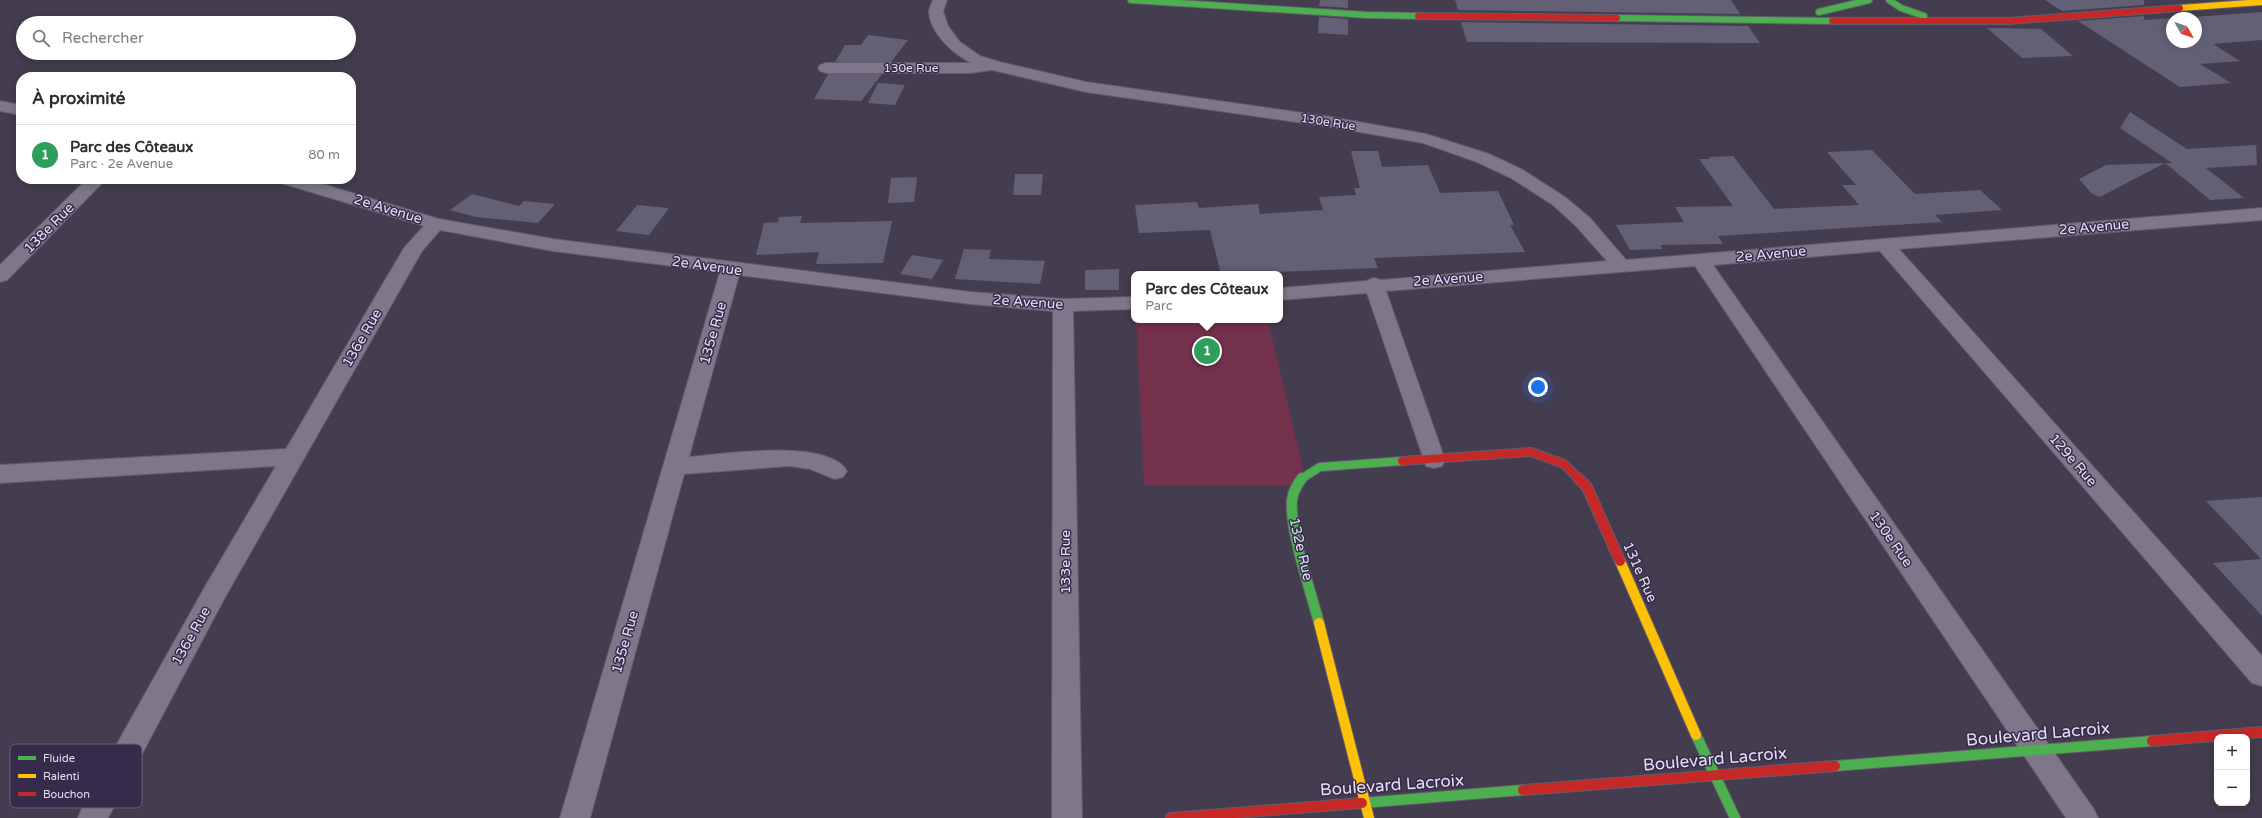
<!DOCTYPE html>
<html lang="fr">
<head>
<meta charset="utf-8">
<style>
  :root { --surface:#fff; --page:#f2f2f3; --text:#2b2b33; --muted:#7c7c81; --line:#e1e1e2; --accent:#666270 }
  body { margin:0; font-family:"Varela Round",sans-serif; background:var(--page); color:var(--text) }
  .controls { position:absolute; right:12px; bottom:12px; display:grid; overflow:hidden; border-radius:8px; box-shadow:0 2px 10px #0003 }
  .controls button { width:36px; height:36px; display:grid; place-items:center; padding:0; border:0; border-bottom:1px solid var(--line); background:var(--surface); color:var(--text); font:20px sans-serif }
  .compass { position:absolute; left:2166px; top:12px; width:36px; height:36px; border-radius:50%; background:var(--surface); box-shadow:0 2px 10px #0003; rotate:130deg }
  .you { position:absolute; left:1538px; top:387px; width:14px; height:14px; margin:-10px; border:3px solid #fff; border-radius:50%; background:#1a73e8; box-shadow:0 0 0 6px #1a73e833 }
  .badge { display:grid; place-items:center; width:26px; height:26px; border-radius:50%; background:var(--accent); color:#fff; font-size:13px; font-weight:700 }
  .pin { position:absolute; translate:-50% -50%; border:2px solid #fff; box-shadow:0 1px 4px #0006 }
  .popup { position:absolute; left:1131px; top:271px; width:152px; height:52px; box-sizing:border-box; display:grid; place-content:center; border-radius:8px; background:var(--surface); filter:drop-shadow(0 1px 3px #0005); font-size:13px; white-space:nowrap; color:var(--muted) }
  .popup b { font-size:15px; color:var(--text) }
  .popup::after { content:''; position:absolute; left:50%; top:100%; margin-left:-8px; border:8px solid transparent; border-top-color:var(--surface) }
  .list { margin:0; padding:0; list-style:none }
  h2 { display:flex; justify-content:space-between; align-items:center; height:52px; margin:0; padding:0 16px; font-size:17px }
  h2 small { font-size:13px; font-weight:400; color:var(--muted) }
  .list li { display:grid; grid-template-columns:26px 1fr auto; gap:12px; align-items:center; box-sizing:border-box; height:60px; padding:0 16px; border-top:1px solid var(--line) }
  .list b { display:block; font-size:15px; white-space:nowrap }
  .list p { margin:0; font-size:13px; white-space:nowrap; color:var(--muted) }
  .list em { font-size:13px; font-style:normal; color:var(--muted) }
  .icon { flex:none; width:22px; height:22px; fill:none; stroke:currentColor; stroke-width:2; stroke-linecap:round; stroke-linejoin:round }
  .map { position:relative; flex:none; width:2262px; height:818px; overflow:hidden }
  .search { position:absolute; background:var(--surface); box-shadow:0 2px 10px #0003; left:16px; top:16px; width:340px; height:44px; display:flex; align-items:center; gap:10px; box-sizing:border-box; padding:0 14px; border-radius:22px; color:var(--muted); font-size:15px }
  .panel { position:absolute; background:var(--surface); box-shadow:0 2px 10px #0003; left:16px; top:72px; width:340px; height:112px; border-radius:16px }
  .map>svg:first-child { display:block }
  .green { fill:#74324c }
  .building { fill:#636076 }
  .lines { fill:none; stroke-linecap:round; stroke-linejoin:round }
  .street-casing { stroke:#625c6b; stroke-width:2 }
  .fast-far2-casing { stroke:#625c6b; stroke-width:8 }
  .fast-far1-casing { stroke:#625c6b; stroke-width:10 }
  .fast-casing { stroke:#625c6b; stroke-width:12 }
  .slow-far1-casing { stroke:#625c6b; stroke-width:8 }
  .slow-casing { stroke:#625c6b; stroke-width:12 }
  .jam-far2-casing { stroke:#625c6b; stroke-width:8 }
  .jam-far1-casing { stroke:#625c6b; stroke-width:10 }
  .jam-casing { stroke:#625c6b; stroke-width:12 }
  .street { fill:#7e7789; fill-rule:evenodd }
  .fast-far2 { stroke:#4caf50; stroke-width:6 }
  .fast-far1 { stroke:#4caf50; stroke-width:8 }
  .fast { stroke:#4caf50; stroke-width:10 }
  .slow-far1 { stroke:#ffc107; stroke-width:6 }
  .slow { stroke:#ffc107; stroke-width:10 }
  .jam-far2 { stroke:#c62828; stroke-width:6 }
  .jam-far1 { stroke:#c62828; stroke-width:8 }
  .jam { stroke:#c62828; stroke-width:10 }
  .labels { text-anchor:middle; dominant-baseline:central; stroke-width:3; stroke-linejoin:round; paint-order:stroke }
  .far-street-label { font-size:12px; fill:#e5def3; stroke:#372b4b }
  .street-label { font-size:14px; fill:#e5def3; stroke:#372b4b }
  .near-street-label { font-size:17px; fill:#e5def3; stroke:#372b4b }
  .key { fill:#372b4b; stroke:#6b617d; stroke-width:1 }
  .key-label { font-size:11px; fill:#e5def3 }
</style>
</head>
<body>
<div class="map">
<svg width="2262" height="818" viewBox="0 0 2262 818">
  <rect width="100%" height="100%" fill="#443d4f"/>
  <path class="green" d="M1136,320H1268L1304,473L1294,485H1144Z"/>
  <path class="building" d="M1320,0H1348V8L1319,6Z
    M1455,0H1731L1740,14L1458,10Z
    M2045,0H2144V5L2062,11Z
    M2262,12V40L2213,44L2240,61L2200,64L2231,83L2180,87L2078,21L2144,16V20L2172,18V42H2196V18H2179Z
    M1319,17L1348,19V35L1318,33Z
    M1461,22L1748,26L1760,43L1467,42Z
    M1987,28L2041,29L2073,56L2022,58Z
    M868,35L908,40L891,62H835L845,45H861Z
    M828,74H882L861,101L814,99Z
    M878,83L905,85L895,105L868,103Z
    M2130,112L2187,149L2256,145L2257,165L2206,168L2244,198L2210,200L2165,163H2172L2120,128Z
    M1872,150L1915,194L1980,190L2002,210L1935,215L1942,222L1718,236L1723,244L1661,245L1662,249L1630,250L1616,225L1684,222L1675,207L1733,206L1699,159H1710L1709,157L1733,156L1774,209L1859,205L1842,185H1856L1827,152Z
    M1351,151H1378L1382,167L1428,165L1440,193L1498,191L1514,225H1510L1525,252L1374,258L1378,268L1221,274L1210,230L1139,233L1135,205L1197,202L1199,208L1258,204L1260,214L1323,210L1319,197L1356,195L1354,188H1360Z
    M2165,163L2100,197L2092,194L2079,179L2106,165Z
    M1015,174H1043L1041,195H1013Z
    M917,177L914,202L888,203L891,178Z
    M472,194L519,206L524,201L555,204L538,223L476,217L450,210Z
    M637,205L669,208L649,235L616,231Z
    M802,216L800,223L892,221L883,263L816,264L819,252L756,255L764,223L778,222L779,217Z
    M964,249L991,250L989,259L1045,261L1040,284L955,279Z
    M912,255L943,260L932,279L900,274Z
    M1119,269V290H1085V270Z
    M2262,497V616L2213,563L2261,559L2206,501Z"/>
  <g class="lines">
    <defs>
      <path id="street" d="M933,0H947L943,11L948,26L960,42L980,56L1000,62L1086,82L1331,117L1426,134L1489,154L1523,170L1565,197L1590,218L1626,260L2262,208V220L1899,249L2262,656V686L2252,683L1880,251L1713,265L2093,808L2098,818H2066L1695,266L1386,291L1445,460L1442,466L1434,468L1426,466L1367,293L1280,300V288L1366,281L1374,278L1381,280L1607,261L1576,226L1553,205L1511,178L1477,162L1423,143L1331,127L1086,92L992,70L970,73H826L820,71L818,68L820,65L826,63H972C954,55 930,33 929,12C929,8 932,3 933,0Z
        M0,101L21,105V115L0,111Z
        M87,179H106L7,280L0,282V265Z
        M278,179H306L439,219L553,239L970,292L1063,299L1134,297V309L1073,311L1082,818H1052L1053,311L970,304L739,275L689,457C723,454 828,438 847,471L843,477L835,479L810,469L790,466L684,474L590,818H560L720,272L553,251L440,230L422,251L224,599L108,818H78L85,801L206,585L276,466L0,483V465L286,449L404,248L424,226L281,183Z"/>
      <path id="fast-far2" d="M1131,0L1367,15L1418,16
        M1889,0L1901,8L1924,16
        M1819,12L1869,0
        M1617,18L1832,21"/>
      <path id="fast-far1" d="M1301,479L1320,467L1402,461"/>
      <path id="fast" d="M1302,478C1297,485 1293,491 1292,500C1289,529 1311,592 1319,623
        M1696,735L1735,818
        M1835,766L2152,741
        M1362,803L1523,790"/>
      <path id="slow-far1" d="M2180,8L2262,2"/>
      <path id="slow" d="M1620,561L1696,735
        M1319,623L1369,818"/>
      <path id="jam-far2" d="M1418,16L1617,18
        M1832,21H2008L2180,8"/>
      <path id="jam-far1" d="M1402,461L1531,452L1564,464L1579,479"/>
      <path id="jam" d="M1578,478L1587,487L1620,561
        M2152,741L2262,732
        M1523,790L1835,766
        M1171,818L1362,803"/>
    </defs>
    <use href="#street" class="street-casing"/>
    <use href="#fast-far2" class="fast-far2-casing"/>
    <use href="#fast-far1" class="fast-far1-casing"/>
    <use href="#fast" class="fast-casing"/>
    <use href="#slow-far1" class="slow-far1-casing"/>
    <use href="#slow" class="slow-casing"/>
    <use href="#jam-far2" class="jam-far2-casing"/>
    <use href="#jam-far1" class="jam-far1-casing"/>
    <use href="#jam" class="jam-casing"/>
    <use href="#street" class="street"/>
    <use href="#fast-far2" class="fast-far2"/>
    <use href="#fast-far1" class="fast-far1"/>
    <use href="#fast" class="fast"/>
    <use href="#slow-far1" class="slow-far1"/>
    <use href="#slow" class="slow"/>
    <use href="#jam-far2" class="jam-far2"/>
    <use href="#jam-far1" class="jam-far1"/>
    <use href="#jam" class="jam"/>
  </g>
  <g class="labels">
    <g class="far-street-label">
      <text x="911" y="68">130e Rue</text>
      <text transform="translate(1328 122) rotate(9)">130e Rue</text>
    </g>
    <g class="street-label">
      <text transform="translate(388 209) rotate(17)">2e Avenue</text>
      <text transform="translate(2094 227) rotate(-5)">2e Avenue</text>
      <text transform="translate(49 228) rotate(-45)">138e Rue</text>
      <text transform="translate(1771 254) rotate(-5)">2e Avenue</text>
      <text transform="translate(707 266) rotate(8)">2e Avenue</text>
      <text transform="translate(1448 279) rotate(-4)">2e Avenue</text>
      <text transform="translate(1028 302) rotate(4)">2e Avenue</text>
      <text transform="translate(713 333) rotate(-74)">135e Rue</text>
      <text transform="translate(362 338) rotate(-60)">136e Rue</text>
      <text transform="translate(2073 460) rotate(49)">129e Rue</text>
      <text transform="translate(1891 539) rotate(55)">130e Rue</text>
      <text transform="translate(1301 549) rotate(77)">132e Rue</text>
      <text transform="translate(1065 562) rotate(-90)">133e Rue</text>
      <text transform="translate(1640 572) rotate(66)">131e Rue</text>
      <text transform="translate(191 636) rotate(-61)">136e Rue</text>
      <text transform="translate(625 642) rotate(-74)">135e Rue</text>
    </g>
    <g class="near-street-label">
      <text transform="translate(2038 734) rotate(-5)">Boulevard Lacroix</text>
      <text transform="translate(1715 759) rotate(-5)">Boulevard Lacroix</text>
      <text transform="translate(1392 785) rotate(-4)">Boulevard Lacroix</text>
    </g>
  </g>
  <rect x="10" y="744" width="132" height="64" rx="6" class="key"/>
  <rect x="18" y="756" width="18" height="4" fill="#4caf50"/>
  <rect x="18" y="774" width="18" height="4" fill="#ffc107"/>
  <rect x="18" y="792" width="18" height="4" fill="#c62828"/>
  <g class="key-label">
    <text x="43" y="762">Fluide</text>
    <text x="43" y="780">Ralenti</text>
    <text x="43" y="798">Bouchon</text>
  </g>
</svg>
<div class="controls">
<button>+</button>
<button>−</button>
</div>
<svg class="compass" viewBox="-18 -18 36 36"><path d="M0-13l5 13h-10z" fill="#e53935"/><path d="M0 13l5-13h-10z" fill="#7c7c81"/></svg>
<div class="you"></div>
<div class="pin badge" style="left:1207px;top:351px;background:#2e9e5b">1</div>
<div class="popup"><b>Parc des Côteaux</b>Parc</div>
<div class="search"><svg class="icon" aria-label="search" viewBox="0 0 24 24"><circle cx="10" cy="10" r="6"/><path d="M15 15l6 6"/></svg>Rechercher</div>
<section class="panel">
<h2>À proximité<small></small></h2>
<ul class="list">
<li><span class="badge" style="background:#2e9e5b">1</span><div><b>Parc des Côteaux</b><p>Parc · 2e Avenue</p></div><em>80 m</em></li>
</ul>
</section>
</div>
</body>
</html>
